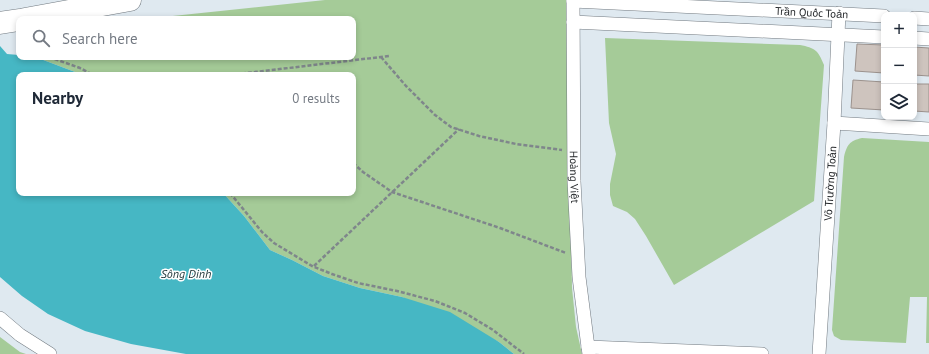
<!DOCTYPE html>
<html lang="en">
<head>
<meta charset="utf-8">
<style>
  :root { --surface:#fff; --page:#f6f6f7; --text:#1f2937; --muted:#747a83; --line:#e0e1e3 }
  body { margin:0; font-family:"PT Sans",sans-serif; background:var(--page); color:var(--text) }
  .controls { position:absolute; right:12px; top:12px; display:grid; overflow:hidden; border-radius:8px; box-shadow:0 2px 6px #0003 }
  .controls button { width:36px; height:36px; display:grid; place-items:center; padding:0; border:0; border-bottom:1px solid var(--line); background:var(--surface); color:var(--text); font:20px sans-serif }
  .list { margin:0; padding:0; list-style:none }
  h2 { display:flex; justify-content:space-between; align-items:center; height:52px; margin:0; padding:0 16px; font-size:17px }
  h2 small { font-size:13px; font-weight:400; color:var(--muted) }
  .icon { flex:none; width:22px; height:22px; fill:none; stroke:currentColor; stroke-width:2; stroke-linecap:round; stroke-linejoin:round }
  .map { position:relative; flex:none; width:929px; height:354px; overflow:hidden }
  .search { position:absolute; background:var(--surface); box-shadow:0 2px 6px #0003; left:16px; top:16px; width:340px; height:44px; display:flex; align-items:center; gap:10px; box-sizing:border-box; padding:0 14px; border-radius:8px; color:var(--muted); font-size:15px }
  .panel { position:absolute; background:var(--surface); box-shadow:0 2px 6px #0003; left:16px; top:72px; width:340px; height:124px; border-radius:8px }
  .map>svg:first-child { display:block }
  .green { fill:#a5cb98 }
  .water { fill:#46b7c4 }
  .building { fill:#cec4be; stroke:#9c928d }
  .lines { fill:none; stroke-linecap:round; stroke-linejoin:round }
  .street-casing { stroke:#727a81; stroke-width:14 }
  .highway-casing { stroke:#727a81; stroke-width:23 }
  .path { stroke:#7f868b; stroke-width:2.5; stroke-dasharray:4 2; stroke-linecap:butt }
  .street { stroke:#fff; stroke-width:13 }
  .highway { stroke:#fff; stroke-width:22 }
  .labels { text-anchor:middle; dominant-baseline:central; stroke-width:3; stroke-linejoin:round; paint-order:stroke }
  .street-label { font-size:11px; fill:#1e2124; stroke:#fff }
  .water-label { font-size:12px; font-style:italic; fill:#1c3538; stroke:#fff }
</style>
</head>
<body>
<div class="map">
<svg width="929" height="354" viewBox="0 0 929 354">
  <rect width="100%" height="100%" fill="#dfe9f0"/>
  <path class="green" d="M325,0H567L572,288L576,327L582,354H514L499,342L402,297L360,288L323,276L292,260L270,250L244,216L223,193H353V75H83L38,58L32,57H353V19H144Z
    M605,38L800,45C815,48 818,50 824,65L814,201L674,285L646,236L635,219L627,212L613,206L610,195V184L616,154L609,123Z
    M862,138L929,142V343H926L927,297H910L906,343L841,340L834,336L832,330L844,157C847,145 849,141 862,138Z
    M0,337L20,352L26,354H0Z"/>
  <path class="water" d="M0,46L7,54L19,55V57H32L38,58L83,75H19V193H223L244,216L270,250L292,260L323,276L360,288L402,297L450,312L499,342L514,354H186L131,344L85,331L48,314L22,296L0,277Z"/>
  <path class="building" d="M857,44L884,45V73L855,71Z
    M914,47L929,48V76L914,75Z
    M853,80L884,82V110L851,108Z
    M914,84H929V112L914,111Z"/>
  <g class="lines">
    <defs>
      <g id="street">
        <path id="s1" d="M573,0L574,181L579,277L588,347L589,354"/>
        <path id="s2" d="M573,1L884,16"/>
        <path d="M914,18L929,19"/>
        <path d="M573,22L884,37"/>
        <path d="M914,38L929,39"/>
        <path d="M834,123L929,129"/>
        <path d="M0,318L20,335L50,354"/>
        <path d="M588,347L762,354"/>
        <path id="s3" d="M819,354L834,123L839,13"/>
      </g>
      <path id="highway" d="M25,19L130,0
        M0,23L19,20"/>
    </defs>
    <use href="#street" class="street-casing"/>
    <use href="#highway" class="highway-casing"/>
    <path class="path" d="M49,57L80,68L93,75
      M381,57L406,86L435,115L451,127L479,136L516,144L562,150
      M230,75L389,56
      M353,163L363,172L392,192L500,228L566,253
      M230,193L262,232L274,243L312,266L332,274L358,283L397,291L435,301L465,313L493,330L524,354
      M314,266L459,129"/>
    <use href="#street" class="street"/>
    <use href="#highway" class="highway"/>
  </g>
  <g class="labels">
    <g class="street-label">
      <text stroke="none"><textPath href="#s2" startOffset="239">Trần Quốc Toản</textPath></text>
      <text stroke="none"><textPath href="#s1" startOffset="177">Hoàng Việt</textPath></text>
      <text stroke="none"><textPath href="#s3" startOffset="171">Võ Trường Toản</textPath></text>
    </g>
    <g class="water-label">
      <text x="186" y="273">Sông Dinh</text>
    </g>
  </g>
</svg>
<div class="controls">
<button>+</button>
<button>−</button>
<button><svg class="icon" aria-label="layers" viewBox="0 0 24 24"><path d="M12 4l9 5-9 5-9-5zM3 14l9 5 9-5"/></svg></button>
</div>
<div class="search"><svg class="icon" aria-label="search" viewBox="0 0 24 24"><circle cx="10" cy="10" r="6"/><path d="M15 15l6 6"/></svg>Search here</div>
<section class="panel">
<h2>Nearby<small>0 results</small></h2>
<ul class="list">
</ul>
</section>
</div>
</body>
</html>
